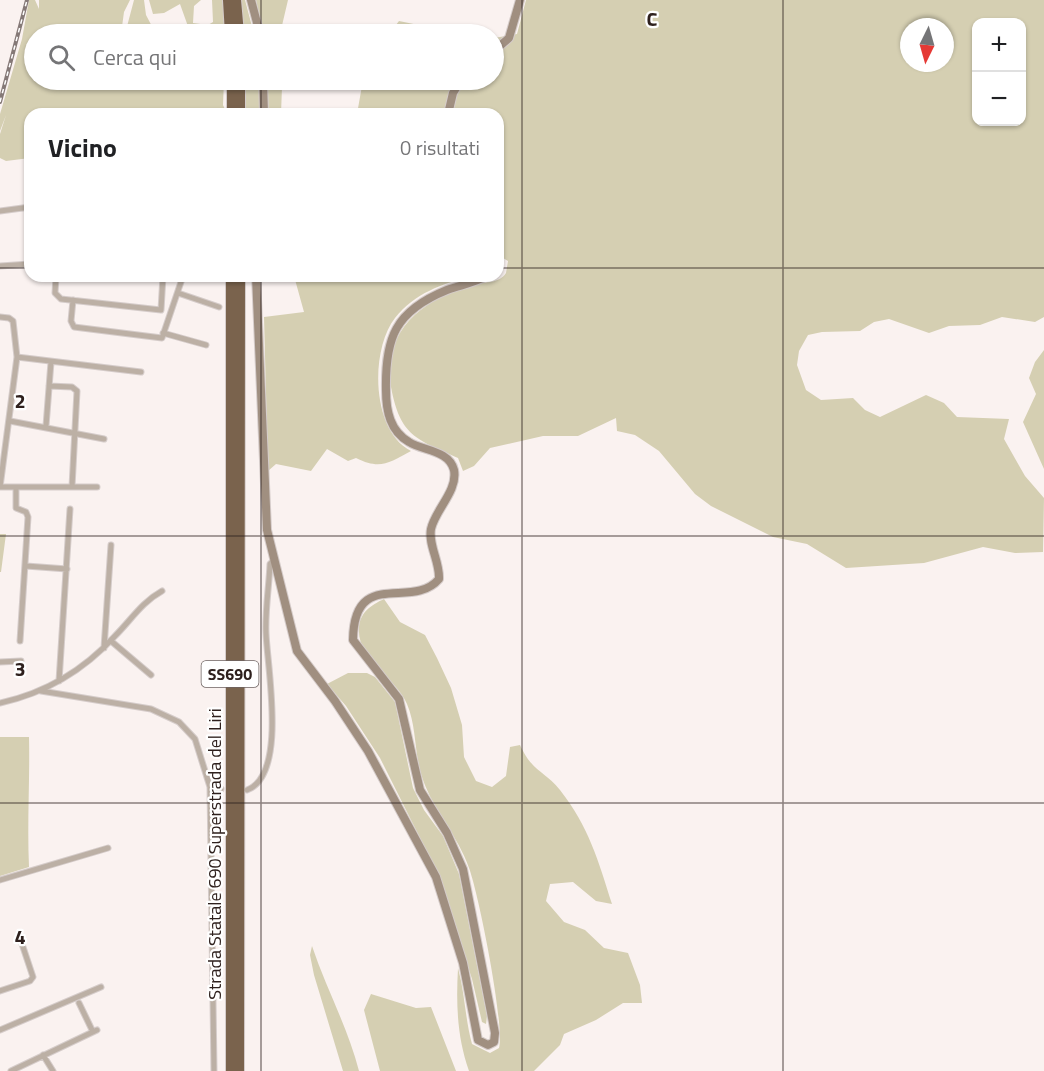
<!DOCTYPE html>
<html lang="it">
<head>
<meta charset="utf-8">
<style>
  :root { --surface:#fff; --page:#f6f6f6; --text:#202124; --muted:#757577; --line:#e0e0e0 }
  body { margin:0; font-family:"Titillium Web",sans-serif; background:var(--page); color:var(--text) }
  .controls { position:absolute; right:18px; top:18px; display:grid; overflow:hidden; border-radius:12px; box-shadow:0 2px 4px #0004 }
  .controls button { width:54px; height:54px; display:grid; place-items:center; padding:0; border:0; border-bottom:2px solid var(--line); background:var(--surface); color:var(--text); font:30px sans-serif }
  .compass { position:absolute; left:900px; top:18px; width:54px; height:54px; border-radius:50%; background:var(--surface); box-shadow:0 2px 4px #0004; rotate:185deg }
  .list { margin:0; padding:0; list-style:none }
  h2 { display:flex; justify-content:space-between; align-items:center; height:78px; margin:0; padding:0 24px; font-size:26px }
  h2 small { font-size:20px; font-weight:400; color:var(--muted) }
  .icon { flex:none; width:33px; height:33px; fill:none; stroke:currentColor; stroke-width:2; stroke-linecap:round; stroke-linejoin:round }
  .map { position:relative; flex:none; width:1044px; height:1071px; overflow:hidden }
  .search { position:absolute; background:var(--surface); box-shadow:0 2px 4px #0004; left:24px; top:24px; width:480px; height:66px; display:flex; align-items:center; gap:15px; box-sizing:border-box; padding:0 21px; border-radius:33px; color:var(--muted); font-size:22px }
  .panel { position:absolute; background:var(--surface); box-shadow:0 2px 4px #0004; left:24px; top:108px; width:480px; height:174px; border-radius:18px }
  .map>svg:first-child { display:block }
  .green { fill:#d5cfb2; fill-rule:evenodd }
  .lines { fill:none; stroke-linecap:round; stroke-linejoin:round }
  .street-casing { stroke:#d5ccca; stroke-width:7 }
  .secondary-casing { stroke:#d5ccca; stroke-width:10 }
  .highway-casing { stroke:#d5ccca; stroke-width:12 }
  .street { stroke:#bcb0a5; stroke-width:5 }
  .secondary { stroke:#a08f80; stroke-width:8 }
  .highway { stroke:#7a634d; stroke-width:10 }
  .rail-casing { stroke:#857977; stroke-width:4 }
  .rail { stroke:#fff; stroke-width:1.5; stroke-dasharray:4.5; stroke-linecap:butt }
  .grid { fill:none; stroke:#2e201d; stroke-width:1.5; stroke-opacity:0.55 }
  .labels { text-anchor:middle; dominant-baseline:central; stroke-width:4.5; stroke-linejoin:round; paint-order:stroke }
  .shield { fill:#fff; stroke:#6d6361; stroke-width:1.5 }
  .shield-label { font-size:16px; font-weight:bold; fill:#2e201d }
  .street-label { font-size:18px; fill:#2e201d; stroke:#fff }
  .grid-label { font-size:20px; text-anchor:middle; font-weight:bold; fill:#2e201d; stroke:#fff; stroke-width:4.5; stroke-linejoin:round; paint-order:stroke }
</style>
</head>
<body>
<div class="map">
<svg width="1044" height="1071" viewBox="0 0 1044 1071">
  <rect width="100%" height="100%" fill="#faf2f0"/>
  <path class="green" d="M29,0H35L39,9V0H130L124,12L121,34H34V80H224L223,105L227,114H30V158L6,161L0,158V134L6,115L0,131V114L22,39Z
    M134,0H144L146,15L156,34H125Z
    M149,0H201L194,6L193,23L208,25L213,22L212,0H222C225,12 223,23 225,34H184L190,32L180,4L164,13L153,14Z
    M241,0H245L254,34H244Z
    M256,0H288L280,34H263Z
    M526,0H1044V317L1035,322L1002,317L980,325L949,326L929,333L889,319L874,322L860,331L822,332L808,335L799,351L797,365L806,390L821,400L853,398L865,410L880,417L926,395L944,403L957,417L1009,419L1004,439L1025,476L1044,498L1043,552L1015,553L983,547L924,563L846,568L807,544L773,537L711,506L695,494L659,451L635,435L617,431L616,418L578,436H543L490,448L474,466L463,471L458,458C416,439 400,436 391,387C381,331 424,298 473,285C486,281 499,284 506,273L508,261L498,255V114H357L363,80H494V38L517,34ZM976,22H1022V122H976ZM909,27H945V63H909Z
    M399,21L462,34H389Z
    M244,80H260L262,114H246Z
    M267,80H279L282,87L281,114H268Z
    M294,276H471C442,284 415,293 395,318C370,350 371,431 411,451C389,463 380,470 356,458L348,461L327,449L311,471L276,464L268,471L264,317L304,312Z
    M1044,350V469L1023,422L1036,394L1029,378L1035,362Z
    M0,534H6L1,572H0Z
    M384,599L400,622L425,635L437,658L451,688L462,725L464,757L476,781L492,787L506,776L510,747L520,745C533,773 544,770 560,790C589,827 598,860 612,904L596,901L573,882L550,884L546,901L564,922L585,930L604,948L628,953L640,985L642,1003H623L596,1020L564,1034L560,1045L534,1071H469C457,1037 456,1004 458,968C465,993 465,1019 472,1044L490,1053L499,1048C505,1026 479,895 469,868C458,836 434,811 423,780C414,756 417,727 407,704C396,678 357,659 359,629C359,613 371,605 384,599Z
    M348,673H367L375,677L395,702L413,788L424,810L443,836L459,874L487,1016L486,1024L482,1022L472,979L437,872L380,758L346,706L327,684Z
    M0,737H29C30,780 27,823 29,867L0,876Z
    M312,946C326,988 348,1028 359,1071H343L314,975L310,955Z
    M371,994L416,1008L431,1007L456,1071H380L364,1010Z"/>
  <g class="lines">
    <defs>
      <path id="street" d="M0,211L30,207
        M0,266L30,264
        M56,276L55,293L61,299L161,310L163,276
        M178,293L219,307
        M73,300L71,321L74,327L162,338L183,276
        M0,317L9,318L13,321L17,357L0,487
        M163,333L206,345
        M17,357L141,372
        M49,386L72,387L77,391L72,487
        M10,421L104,439
        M46,426L51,362
        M0,487H97
        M16,487V508L26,512L28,517L20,641
        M26,566L67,569
        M111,641L151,675
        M104,648L111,545
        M0,662L21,661
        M59,681L70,509
        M41,691L151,709L179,722L195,739L210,787L214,1071
        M0,703C46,693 83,671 115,636C131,620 142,602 162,591
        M210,787L221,789
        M247,790C288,775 267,666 266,633C265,610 269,587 270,564L274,560
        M0,880L108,848
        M0,991L30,981L33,977L21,941
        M79,1003L93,1032
        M0,1030L101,987
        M43,1055L53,1071
        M11,1071L97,1030"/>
      <path id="secondary" d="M251,0L260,34
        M494,51L509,38L520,0
        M263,80L264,114
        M448,114L453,93L461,80
        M498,253V260
        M256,276L267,530L297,651L335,701L368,751L436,877L463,963L478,1040L488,1045L494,1042L495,1033L463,869L447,833L420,790L399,699L353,640C354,566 412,611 439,579C440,562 428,545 431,529C435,510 458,491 454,470C449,450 423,451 409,442C390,431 386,411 386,390C385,338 395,311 447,290C460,285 475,283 486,276"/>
      <path id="highway" d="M228,0L230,34
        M236,0L239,34
        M240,80V114
        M232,114V80
        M231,1071V276
        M239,1071L240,276"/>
    </defs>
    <use href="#street" class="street-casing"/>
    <use href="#secondary" class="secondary-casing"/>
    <use href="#highway" class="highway-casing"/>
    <use href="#street" class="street"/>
    <use href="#secondary" class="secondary"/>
    <use href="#highway" class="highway"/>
    <defs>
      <path id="rail" d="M0,102L27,0"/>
    </defs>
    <use href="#rail" class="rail-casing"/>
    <use href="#rail" class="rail"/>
  </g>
  <path class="grid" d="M261,0V34M522,0V1071M783,0V1071M261,80V114M0,268H30M498,268H1044M261,276V1071M0,536H1044M0,803H1044"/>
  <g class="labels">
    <rect class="shield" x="201.5" y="661" width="57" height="26" rx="4.5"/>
    <g class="shield-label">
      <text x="230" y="674">SS690</text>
    </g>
    <g class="street-label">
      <text transform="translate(214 854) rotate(-90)">Strada Statale 690 Superstrada del Liri</text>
    </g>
  </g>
  <g class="grid-label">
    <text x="652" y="26">C</text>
    <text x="20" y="408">2</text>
    <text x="20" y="676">3</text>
    <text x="20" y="944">4</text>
  </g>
</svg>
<div class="controls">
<button>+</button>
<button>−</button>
</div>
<svg class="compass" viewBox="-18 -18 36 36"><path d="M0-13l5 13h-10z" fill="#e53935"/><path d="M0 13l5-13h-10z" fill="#757577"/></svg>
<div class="search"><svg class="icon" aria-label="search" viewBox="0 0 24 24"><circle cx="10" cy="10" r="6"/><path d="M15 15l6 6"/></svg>Cerca qui</div>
<section class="panel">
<h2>Vicino<small>0 risultati</small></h2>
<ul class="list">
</ul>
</section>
</div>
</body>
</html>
